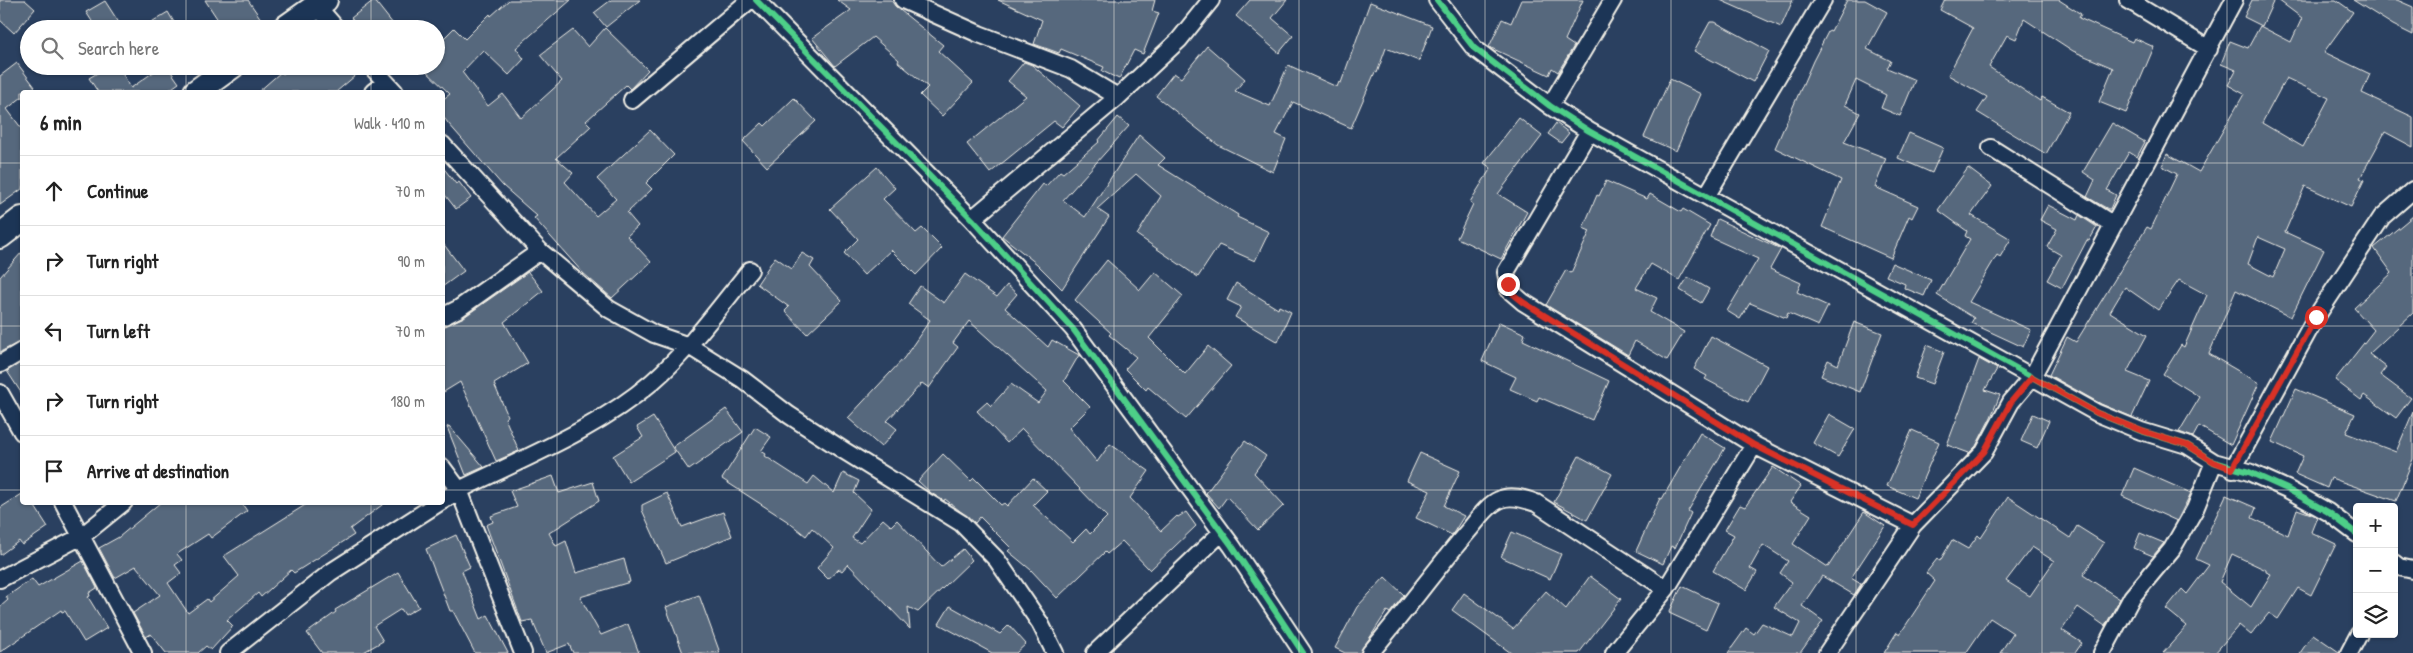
<!DOCTYPE html>
<html lang="en">
<head>
<meta charset="utf-8">
<style>
  :root { --surface:#fff; --page:#f6f6f6; --text:#222; --muted:#767676; --line:#e0e0e0 }
  body { margin:0; font-family:"Patrick Hand",sans-serif; background:var(--page); color:var(--text) }
  .controls { position:absolute; right:15px; bottom:15px; display:grid; overflow:hidden; border-radius:5px; box-shadow:0 1px 4px #0004 }
  .controls button { width:45px; height:45px; display:grid; place-items:center; padding:0; border:0; border-bottom:1px solid var(--line); background:var(--surface); color:var(--text); font:25px sans-serif }
  .stop { position:absolute; width:15px; height:15px; margin:-11px; border:4px solid #d93025; border-radius:50%; background:#fff }
  .stop.end { background:#d93025; border-color:#fff; box-shadow:0 1px 5px #0008 }
  .list { margin:0; padding:0; list-style:none }
  h2 { display:flex; justify-content:space-between; align-items:center; height:65px; margin:0; padding:0 20px; font-size:21px }
  h2 small { font-size:16px; font-weight:400; color:var(--muted) }
  .list li { display:grid; grid-template-columns:32px 1fr auto; gap:15px; align-items:center; box-sizing:border-box; height:70px; padding:0 20px; border-top:1px solid var(--line) }
  .list b { display:block; font-size:19px; white-space:nowrap }
  .list em { font-size:16px; font-style:normal; color:var(--muted) }
  .icon { flex:none; width:28px; height:28px; fill:none; stroke:currentColor; stroke-width:2; stroke-linecap:round; stroke-linejoin:round }
  .map { position:relative; flex:none; width:2413px; height:653px; overflow:hidden }
  .search { position:absolute; background:var(--surface); box-shadow:0 1px 4px #0004; left:20px; top:20px; width:425px; height:55px; display:flex; align-items:center; gap:12px; box-sizing:border-box; padding:0 18px; border-radius:28px; color:var(--muted); font-size:19px }
  .panel { position:absolute; background:var(--surface); box-shadow:0 1px 4px #0004; left:20px; top:90px; width:425px; height:415px; border-radius:5px }
  .map>svg:first-child { display:block }
  .building { fill:#56677d; stroke:#f4f1e8; fill-rule:evenodd }
  .lines { fill:none; stroke-linecap:round; stroke-linejoin:round }
  .street-casing { stroke:#f4f1e8; stroke-width:20 }
  .secondary-casing { stroke:#f4f1e8; stroke-width:28 }
  .street { stroke:#1d3557; stroke-width:16 }
  .secondary { stroke:#1d3557; stroke-width:24 }
  .cycleway-casing { stroke:#1d3557; stroke-width:9 }
  .cycleway { stroke:#4dcf88; stroke-width:6 }
  .route { stroke:#d93025; stroke-width:6 }
  .grid { fill:none; stroke:#f4f1e8; stroke-width:1; stroke-opacity:0.55 }
</style>
</head>
<body>
<div class="map">
<svg width="2413" height="653" viewBox="0 0 2413 653">
  <rect width="100%" height="100%" fill="#2a4060"/>
  <filter id="ink" filterUnits="userSpaceOnUse"><feTurbulence type="fractalNoise" baseFrequency=".02" numOctaves="2"/><feDisplacementMap in="SourceGraphic" scale="10" xChannelSelector="R" yChannelSelector="G"/><feConvolveMatrix kernelMatrix="1 2 1 2 8 2 1 2 1" color-interpolation-filters="sRGB"/></filter>
  <g filter="url(#ink)">
    <path class="building" d="M0,0H25L35,9L14,33L0,20Z
      M205,0H248L261,19L248,29H224Z
      M374,0L397,29H360L351,18Z
      M509,0H571L516,48L524,59L509,75L483,50L462,72L488,106L503,94L521,118L562,81L540,55L573,30L588,47L605,28L648,70L630,89L626,85L586,121L591,126L556,158L573,173L565,182L596,216L616,199L597,179L650,130L674,155L646,183L652,189L627,213L638,226L627,236L651,262L612,298L583,273L534,218L537,216L503,186L448,123L442,115V100L450,94L421,66H436V46L454,28L465,39L490,14L491,16Z
      M611,0H640L606,27L594,13Z
      M837,0H891L895,6L943,45L938,51L973,83L942,116L920,95L928,87L898,62L899,60L873,37L835,66L812,38L851,10Z
      M998,0H1155L1152,11L1159,13L1143,54L1134,50L1119,79L1102,71L1104,67L1061,49L1059,53L1034,44L1042,20Z
      M1250,0H1287L1272,18L1293,36L1279,53L1236,16Z
      M1521,0H1583L1565,40L1574,46L1558,72L1552,68L1549,75L1489,47L1502,19L1511,23Z
      M1720,0H1793L1781,27Z
      M1847,0H1865L1887,12L1867,49L1891,61L1887,68L1915,80L1900,116L1881,108L1886,95L1856,80L1845,105L1860,113L1844,142L1886,158L1875,187L1918,206L1912,218L1909,216L1891,258L1822,227L1841,180L1775,148L1813,61L1829,30L1831,31Z
      M1945,0H2059L2081,14L2079,18L2132,42L2134,38L2154,47L2126,113L2099,102L2113,68L2073,51L2024,19L2016,39L2007,35L1989,67L2040,101L2042,97L2069,112L2046,154L1977,112L1987,97L1948,75L1973,28L1940,10Z
      M2252,0H2274L2262,26L2244,17Z
      M2278,0H2336L2353,12L2324,52L2370,74L2362,93L2413,117V147L2385,132L2360,178L2364,180L2351,207L2305,186L2285,232L2324,250L2291,317L2236,290L2209,354L2259,383L2231,445L2199,426L2193,437L2179,432L2200,397L2163,374L2181,345L2184,347L2207,295L2179,280L2158,310L2125,287L2110,312L2147,335L2127,372L2149,381L2132,417L2101,404L2049,375L2067,337L2076,342L2147,227L2151,229L2177,174L2162,166L2167,154L2199,172L2244,94L2228,85L2236,70L2221,64L2230,41L2248,48L2260,26L2291,42L2302,18ZM2286,78L2329,98L2303,147L2262,123ZM2258,237L2285,249L2273,277L2248,264Z
      M2353,0H2397L2413,7V35L2393,25Z
      M105,1L123,29H97L86,12Z
      M1370,2L1432,26L1419,61L1386,48L1377,73L1375,72L1351,128L1293,102L1276,134L1286,139L1273,172L1218,145L1156,96L1174,73L1181,78L1207,46L1245,79L1235,91L1270,106L1288,65L1337,87L1339,82L1341,83Z
      M168,12L178,29H140Z
      M1710,22H1715L1769,51L1753,82L1694,51Z
      M1024,62L1032,65L1080,106L1062,127L1054,121L990,173L967,144L1026,96L1008,81Z
      M17,63L35,87L28,92H22V97L7,109L22,129V189L0,205V76Z
      M109,66H118L131,88L162,66H167L179,83L166,92H98L89,78Z
      M292,66H361L362,70L336,92H258L281,72L283,74Z
      M1670,79L1701,94L1676,151L1644,137Z
      M794,98L816,121L767,167L743,141L762,123L765,126Z
      M1118,117L1129,126L1063,200L1085,217L1139,135L1165,158L1158,165L1238,215L1237,217L1269,232L1255,261L1219,245L1198,277L1137,235L1161,196L1136,174L1097,209L1109,217L1062,289L1037,264L1002,236L1043,184L1046,186L1060,171L1063,173L1099,142L1098,141Z
      M1519,118L1542,136L1498,194L1527,212L1501,259L1457,238L1473,204L1470,202L1491,168L1484,163Z
      M1556,123L1569,133L1561,143L1548,134Z
      M2112,123L2145,142L2137,157L2129,152L2107,190L2116,195L2110,209H2108L2087,197L2095,180L2083,172Z
      M1909,133L1943,148L1932,173L1898,158Z
      M442,166L456,184L459,182L471,198L456,209L442,191Z
      M877,167L895,188L883,199L916,233L922,228L942,248L916,275L891,250L864,275L844,253L858,239L830,209Z
      M1968,168L1992,186L1971,215L2011,239L2000,257L1997,255L1969,302L2031,330L2023,347L1971,323L1974,318L1937,295L1970,239L1965,236L1967,231L1938,210Z
      M1606,181L1647,199L1650,194L1681,212L1683,209L1710,225L1679,280L1651,264L1636,288L1657,298L1650,312L1684,332L1667,360L1635,341L1628,355L1546,305L1566,270L1571,273L1590,231L1583,228L1597,195L1599,196Z
      M2048,205L2077,220L2079,215L2097,227L2089,241L2087,240L2062,288L2047,280L2061,255L2047,247L2057,229L2040,220Z
      M2413,216V313L2369,354L2386,367L2380,375L2411,398L2396,418L2364,395L2361,400L2335,380L2374,330L2354,308L2392,273L2374,248Z
      M1717,219L1781,249L1770,269L1801,283L1797,292L1828,306L1818,326L1788,313L1786,318L1750,303L1740,319L1727,311L1758,259L1710,237Z
      M442,242L464,271L442,287Z
      M22,252V341L0,352V277Z
      M802,253L814,260L810,267L842,301L807,334L785,311L789,307L757,284L775,257L792,269Z
      M1107,260L1140,290L1155,272L1183,296L1149,338L1185,374L1208,346L1231,366L1186,419L1148,387L1146,390L1125,369L1136,357L1109,335L1111,333L1075,300Z
      M1892,263L1931,280L1924,296L1904,288L1905,284L1886,276Z
      M528,272L543,291L504,322L528,363L494,384L508,416L505,418L519,451L496,461L460,382L442,393V327L464,317Z
      M965,274L997,297L1007,285L1017,294L1005,308L1048,347L1052,340L1079,355L1064,381L1090,407L1069,428L1097,462L1110,444L1149,471L1130,498L1161,531L1177,516L1178,517L1186,512L1196,526L1150,570L1122,541L1107,554L1105,552L1057,598L1031,570L1008,551L1011,548L980,517L975,523L945,499L944,501L931,493L918,481L943,454L971,481L974,478L1001,505L1004,503L1007,506L1033,478L1047,491L1033,505L1073,542L1086,529L1090,534L1107,517L1022,429L1007,443L977,411L987,402L991,406L1011,384L1038,403L1047,391L969,321L953,343L958,347L929,388L922,383L887,421L897,429L881,447L848,418L904,358L930,320L908,304L920,286L944,303Z
      M1688,277L1709,289L1701,303L1680,290Z
      M1236,283L1278,309L1279,306L1291,312L1278,342L1235,317L1241,307L1227,300Z
      M1499,322L1525,334L1523,340L1609,381L1592,420L1539,397L1537,401L1510,389L1516,377L1482,361Z
      M1854,322L1882,333L1860,392L1821,376L1828,360L1838,365Z
      M1711,336L1767,366L1748,402L1705,379L1707,376L1694,369Z
      M1927,345L1944,352L1932,384L1915,378Z
      M1979,359L1997,369L1985,390L2000,395L1991,417L1976,446L1969,453L1947,445Z
      M22,362V394L7,371Z
      M2296,389L2355,414L2346,433L2396,452L2413,412V459L2396,501L2331,478L2327,488L2295,474L2303,456L2272,442Z
      M726,409L743,432L689,470L673,447Z
      M1829,414L1855,429L1838,457L1813,443Z
      M2033,414L2049,421L2037,448L2021,441Z
      M653,417L675,452L629,482L613,456L643,437L637,427Z
      M449,426L484,467L466,475L447,427Z
      M755,427L771,437L761,451L766,454L765,456L808,484L814,476L834,493L843,473L859,481L854,493L871,509L852,538L860,543L883,519L891,526L897,520L941,567L963,549L972,560L918,612L908,607L910,629L848,564L842,571L839,569L828,579L817,568L834,548L812,528L806,536L787,521L722,479Z
      M1912,430L1939,442L1915,498L1887,486Z
      M1700,433L1725,448L1688,511L1691,513L1675,548L1671,546L1663,564L1636,551L1660,498L1662,499Z
      M1245,441L1266,456L1254,473L1284,505L1258,530L1227,497L1219,508L1206,493Z
      M1420,453L1460,471L1444,506L1464,516L1452,535L1416,518L1430,491L1407,481Z
      M1579,456L1612,474L1587,520L1554,502Z
      M1773,467L1801,486L1790,502L1811,515L1793,544L1828,567L1864,512L1885,526L1851,578L1861,584L1854,595L1822,576L1802,606L1823,621L1800,653H1728L1746,628L1754,634L1762,623L1793,637L1800,623L1774,607L1792,582L1780,573L1788,561L1763,545L1750,568L1757,572L1746,590L1713,571L1734,535L1725,530L1740,505L1745,507Z
      M2134,468L2191,493L2177,521L2122,496Z
      M553,476L559,493L593,482L599,501L549,533L556,546L566,541L576,573L624,559L630,582L580,597L601,635L628,624L639,653H573L569,644L546,653L532,620L522,622L486,525L493,522L491,516L517,507L510,491Z
      M667,493L682,527L723,512L732,536L666,563L642,510V505Z
      M22,494V502H32L48,527L22,545L19,541L0,555V508Z
      M2226,495L2256,508L2252,518L2288,535L2297,509L2314,515L2317,517L2311,532L2336,544L2311,595L2298,588L2278,619L2269,613L2251,635L2239,625L2215,653H2163L2187,626L2166,609L2182,589L2187,594L2209,565L2196,559ZM2232,554L2266,570V572L2271,574L2251,607L2220,582Z
      M2008,497L2070,538L2077,526L2104,543L2083,575L2120,599L2105,626L2078,607L2062,630L2082,643L2075,653H2000L2013,633L1990,618L1966,653H1884L1897,632L1900,634L1935,581L1926,573L1937,559L1940,561L1952,540L1968,549L1978,535L1981,538ZM2032,547L2054,561L2030,596L2006,581Z
      M161,502H241L247,511L211,538L208,534L177,554L182,560L175,565L181,573L168,583L188,613L207,599L209,602L239,576L224,556L310,502H386L350,529L354,535L294,573L291,570L261,597L258,593L227,620L233,626L211,650L206,646L198,653H166L151,634L146,637L133,613L160,595L136,566L115,578L99,548L119,537Z
      M1512,532L1561,554L1550,579L1501,557Z
      M2140,533L2164,543L2153,556L2134,548Z
      M456,535L470,567L462,571L481,619L488,615L508,653H475L453,611H450L426,549Z
      M83,561L97,588L89,593L90,596L88,597L107,628L84,642L65,611L62,612L61,610L0,652V607L8,600L6,597L32,579L38,587Z
      M398,572L419,607L405,615L401,609L374,626L383,641L362,653H322L307,633L336,612L335,610Z
      M1590,576L1621,599L1579,653H1511L1452,610L1464,593L1513,629L1546,591L1566,609Z
      M1385,577L1404,595L1390,613L1387,611L1360,653H1345L1335,648L1357,607Z
      M1682,586L1718,603L1706,630L1669,613Z
      M699,595L720,653H683L666,607Z
      M950,606L1000,634L1009,625L1026,644L1016,653H992L939,624Z
      M2313,634L2339,652V653H2300Z"/>
    <g class="lines">
      <defs>
        <path id="street" d="M756,0L972,219L1073,329L1232,546L1303,653
          M903,0L979,34L1071,69L1118,97
          M1437,0L1474,48L1550,106L1589,131L2097,413L2141,431L2187,445L2214,462L2249,472L2287,489L2328,512L2357,534
          M2128,0L2209,49
          M316,5L337,29
          M371,66L395,92
          M373,92L386,82
          M632,100L750,0
          M1550,106L1613,0
          M1589,131L1506,272L1509,290L1523,302L1754,445L1913,525
          M442,144L540,251L609,309L654,334L689,346L742,379L789,415L843,450L961,523L997,560L1040,623L1055,653
          M1991,148L2112,224
          M1707,195L1823,0
          M972,219L1118,97L1179,40L1211,0
          M442,317L458,309L540,251
          M0,364L22,351
          M0,393L22,432
          M442,467L459,490L523,653
          M2233,469L2316,317L2382,217L2413,190
          M442,501L459,490C524,458 596,430 652,382C689,350 719,308 750,270
          M63,502L143,653
          M2394,563L2399,567L2413,570
          M0,579L82,536L124,502
          M228,653L331,572L440,502
          M1095,653L1221,533
          M1370,653C1404,613 1435,570 1469,530C1477,521 1487,505 1499,500C1510,494 1525,499 1536,503L1666,589
          M1614,653L1666,589L1754,445
          M1827,653L1913,525L1984,452L2011,402L2032,377L2234,0
          M2102,653L2132,597L2172,549L2195,509L2214,462
          M2349,653L2359,634"/>
        <path id="secondary" d="M284,29L325,0
          M196,92L232,66
          M0,236L22,219"/>
      </defs>
      <use href="#street" class="street-casing"/>
      <use href="#secondary" class="secondary-casing"/>
      <use href="#street" class="street"/>
      <use href="#secondary" class="secondary"/>
      <defs>
        <path id="cycleway" d="M756,0L972,219L1073,329L1232,546L1303,653
          M1437,0L1474,48L1550,106L1589,131L2097,413L2141,431L2187,445L2214,462L2249,472L2287,489L2328,512L2357,534"/>
      </defs>
      <use href="#cycleway" class="cycleway-casing"/>
      <use href="#cycleway" class="cycleway"/>
    </g>
  </g>
  <g class="lines" filter="url(#ink)">
    <path class="route" d="M1508,284L1513,294L1523,302L1754,445L1913,525L1984,452L2011,402L2032,377L2097,413L2142,431L2187,445L2214,462L2232,469L2316,317"/>
  </g>
  <path class="grid" d="M186,0V29M371,0V29M557,0V653M742,0V653M928,0V653M1114,0V653M1299,0V653M1485,0V653M1671,0V653M1856,0V653M2042,0V653M2227,0V653M186,66V92M371,66V92M0,163H22M442,163H2413M0,326H22M442,326H2413M0,490H22M442,490H2413M186,502V653M371,502V653"/>
</svg>
<div class="controls">
<button>+</button>
<button>−</button>
<button><svg class="icon" aria-label="layers" viewBox="0 0 24 24"><path d="M12 4l9 5-9 5-9-5zM3 14l9 5 9-5"/></svg></button>
</div>
<div class="stop" style="left:2316px;top:317px"></div>
<div class="stop end" style="left:1508px;top:284px"></div>
<div class="search"><svg class="icon" aria-label="search" viewBox="0 0 24 24"><circle cx="10" cy="10" r="6"/><path d="M15 15l6 6"/></svg>Search here</div>
<section class="panel">
<h2>6 min<small>Walk · 410 m</small></h2>
<ul class="list">
<li><svg class="icon" aria-label="ahead" viewBox="0 0 24 24"><path d="M12 20V5M6 11l6-6 6 6"/></svg><div><b>Continue</b></div><em>70 m</em></li>
<li><svg class="icon" aria-label="right" viewBox="0 0 24 24"><path d="M7 20v-9h11M14 6l5 5-5 5"/></svg><div><b>Turn right</b></div><em>90 m</em></li>
<li><svg class="icon" aria-label="left" viewBox="0 0 24 24"><path d="M17 20v-9H6M10 6l-5 5 5 5"/></svg><div><b>Turn left</b></div><em>70 m</em></li>
<li><svg class="icon" aria-label="right" viewBox="0 0 24 24"><path d="M7 20v-9h11M14 6l5 5-5 5"/></svg><div><b>Turn right</b></div><em>180 m</em></li>
<li><svg class="icon" aria-label="arrive" viewBox="0 0 24 24"><path d="M6 21V4h12l-3 4 3 4H6"/></svg><div><b>Arrive at destination</b></div></li>
</ul>
</section>
</div>
</body>
</html>
